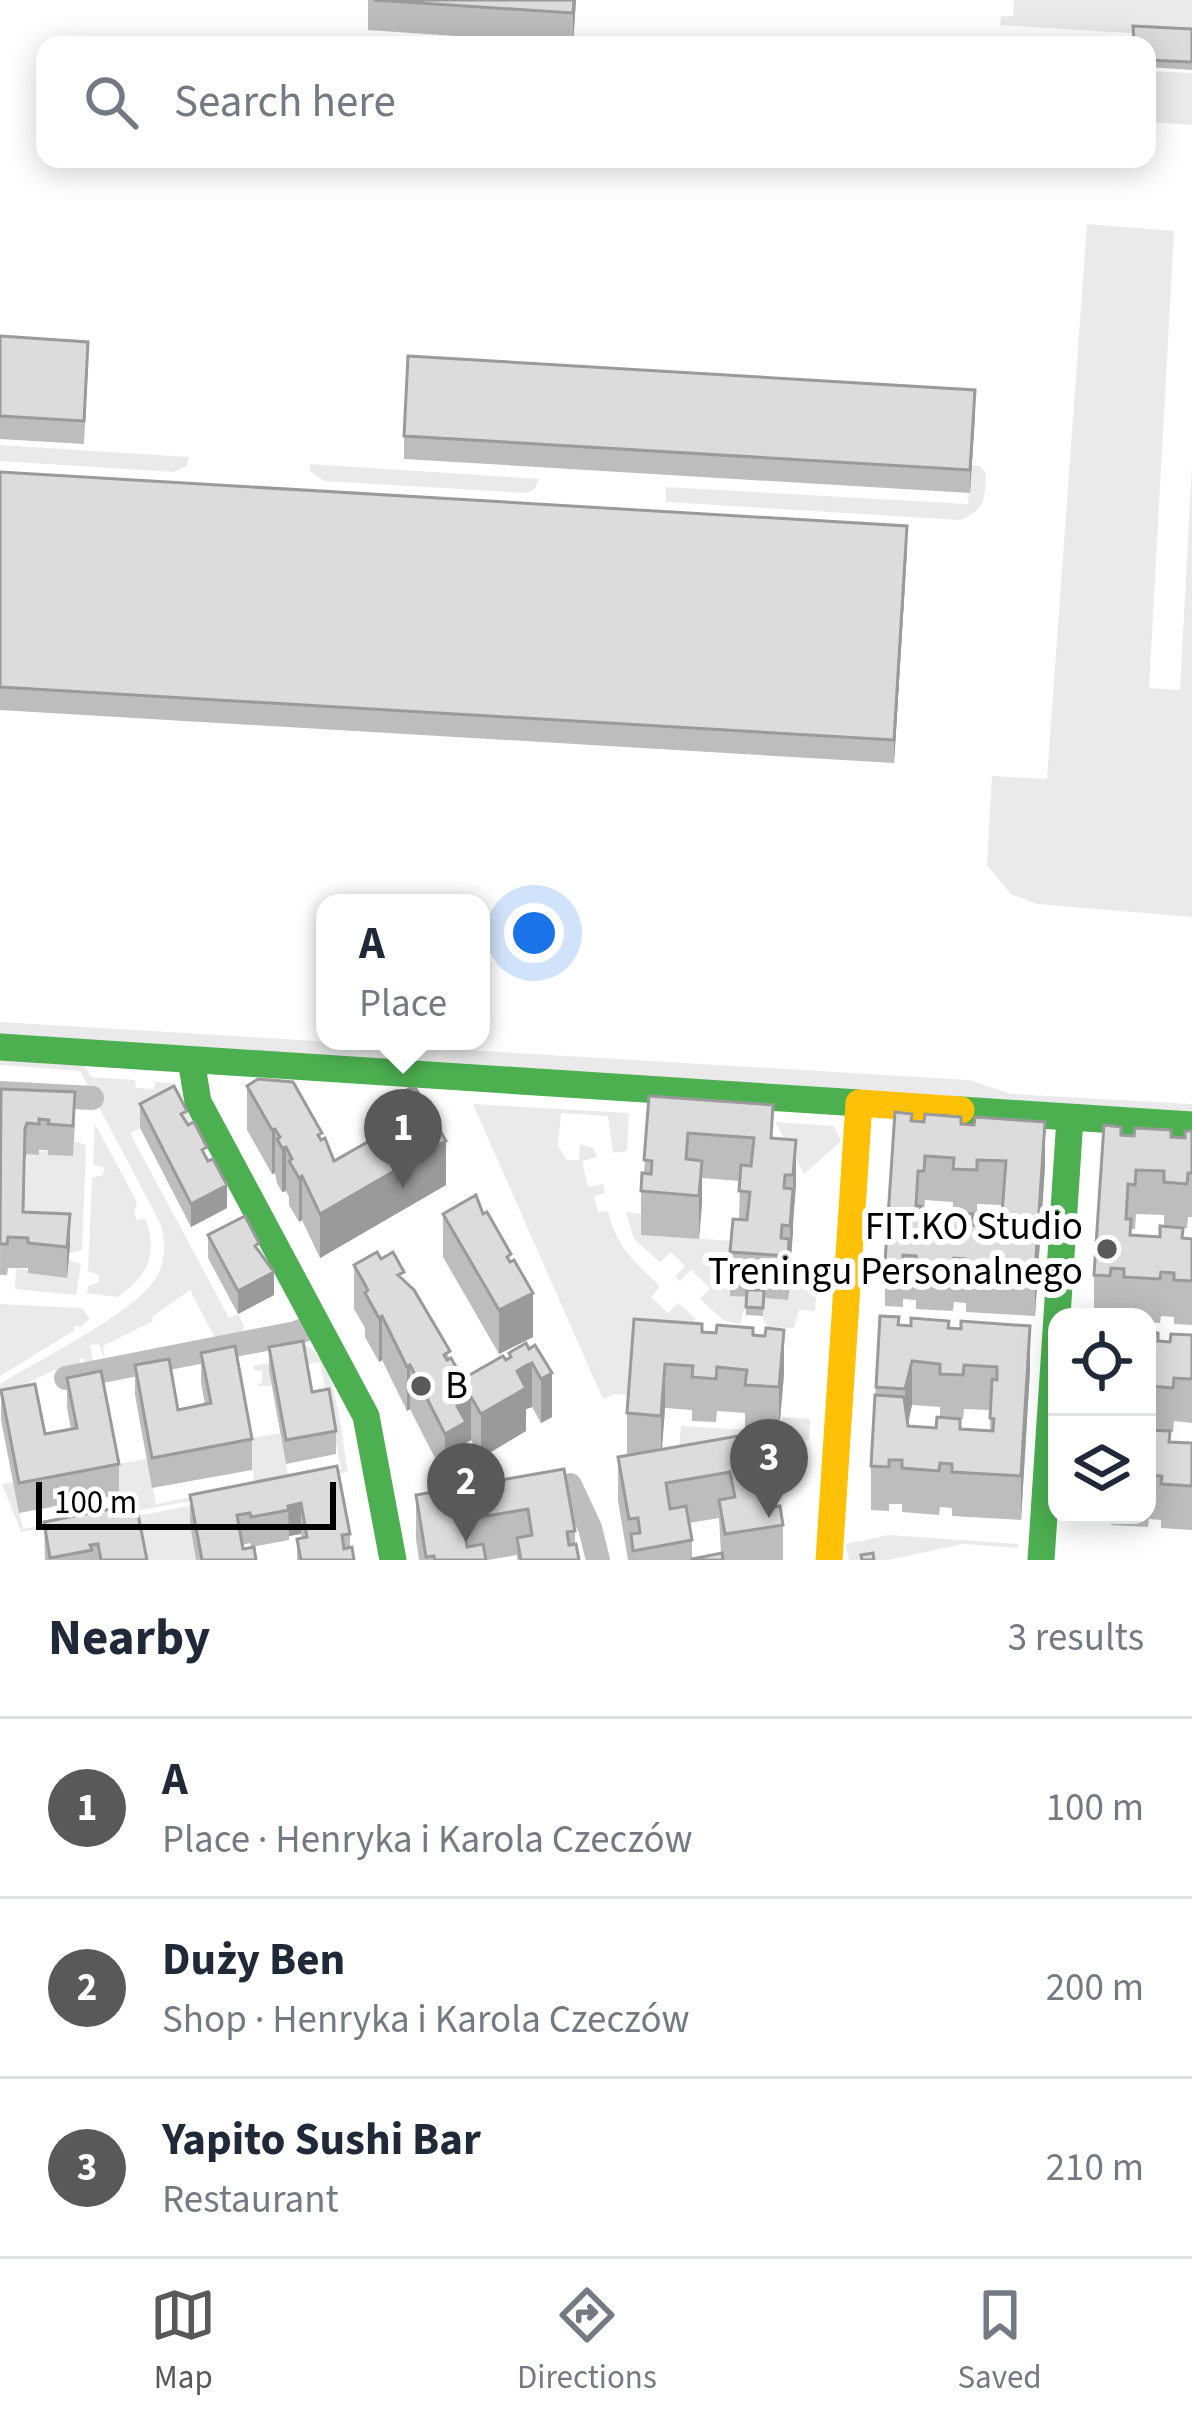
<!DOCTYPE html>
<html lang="en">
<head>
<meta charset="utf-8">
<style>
  :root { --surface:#fff; --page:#f2f2f3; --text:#1f2937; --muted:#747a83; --line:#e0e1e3; --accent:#595959 }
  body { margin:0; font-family:"Source Sans 3",sans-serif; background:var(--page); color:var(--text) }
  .controls { position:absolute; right:36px; bottom:36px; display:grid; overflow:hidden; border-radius:24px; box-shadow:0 6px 30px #0003 }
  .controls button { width:108px; height:108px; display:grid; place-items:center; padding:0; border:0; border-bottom:3px solid var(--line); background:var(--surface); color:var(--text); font:60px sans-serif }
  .scale { position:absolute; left:36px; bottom:30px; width:300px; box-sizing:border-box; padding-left:12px; border:6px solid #000; border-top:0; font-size:33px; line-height:42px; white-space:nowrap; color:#000; -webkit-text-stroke:9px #fff; paint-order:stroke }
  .you { position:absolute; left:534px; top:933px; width:42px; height:42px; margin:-30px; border:9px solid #fff; border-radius:50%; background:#1a73e8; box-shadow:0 0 0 18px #1a73e833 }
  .badge { display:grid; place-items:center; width:78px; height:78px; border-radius:50%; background:var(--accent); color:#fff; font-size:39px; font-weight:700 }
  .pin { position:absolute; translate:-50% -99px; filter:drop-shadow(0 3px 6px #0008) }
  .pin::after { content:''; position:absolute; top:63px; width:42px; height:36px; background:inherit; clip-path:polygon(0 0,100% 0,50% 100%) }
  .popup { position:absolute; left:316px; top:894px; width:174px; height:156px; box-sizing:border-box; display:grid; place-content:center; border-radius:24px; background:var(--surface); filter:drop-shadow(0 3px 9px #0005); font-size:39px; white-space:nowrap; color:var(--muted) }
  .popup b { font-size:45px; color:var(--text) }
  .popup::after { content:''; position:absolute; left:50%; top:100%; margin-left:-24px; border:24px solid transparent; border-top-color:var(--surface) }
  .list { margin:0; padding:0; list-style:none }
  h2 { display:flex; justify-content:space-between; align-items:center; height:156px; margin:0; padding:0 48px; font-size:51px }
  h2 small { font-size:39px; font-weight:400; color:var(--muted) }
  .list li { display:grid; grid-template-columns:78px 1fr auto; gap:36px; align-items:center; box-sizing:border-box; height:180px; padding:0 48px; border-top:3px solid var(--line) }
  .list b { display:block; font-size:45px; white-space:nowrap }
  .list p { margin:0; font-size:39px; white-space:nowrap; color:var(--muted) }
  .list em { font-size:39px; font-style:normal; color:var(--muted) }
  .icon { flex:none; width:66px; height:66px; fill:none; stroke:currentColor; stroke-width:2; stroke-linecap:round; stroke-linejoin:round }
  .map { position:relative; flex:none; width:1192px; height:1560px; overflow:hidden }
  .search { position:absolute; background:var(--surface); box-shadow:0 6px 30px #0003; left:36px; right:36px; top:36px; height:132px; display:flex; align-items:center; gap:30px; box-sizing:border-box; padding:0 42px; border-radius:24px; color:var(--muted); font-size:45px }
  .sheet { height:696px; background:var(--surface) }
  nav { display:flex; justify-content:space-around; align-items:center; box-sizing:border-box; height:168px; border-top:3px solid var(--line); background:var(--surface); font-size:33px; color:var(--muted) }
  nav a { display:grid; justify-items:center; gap:6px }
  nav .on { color:var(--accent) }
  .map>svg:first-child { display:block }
  .green { fill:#eaeaea }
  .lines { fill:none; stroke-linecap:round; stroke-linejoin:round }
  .street { stroke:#bebebe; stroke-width:24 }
  .fast { stroke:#4caf50; stroke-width:27 }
  .slow { stroke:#ffc107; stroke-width:27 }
  .wall { fill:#bdbdbd; fill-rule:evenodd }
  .shaded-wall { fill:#9a9a9a }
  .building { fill:#dcdcdc; stroke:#9a9a9a; stroke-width:3; fill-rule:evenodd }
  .poi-dot { fill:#595959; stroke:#fff; stroke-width:4.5 }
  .labels { text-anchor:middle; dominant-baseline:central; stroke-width:12; stroke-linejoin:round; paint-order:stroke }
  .poi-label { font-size:39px; fill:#000; stroke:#fff; text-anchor:end }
</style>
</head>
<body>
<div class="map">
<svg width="1192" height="1560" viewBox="0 0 1192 1560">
  <rect width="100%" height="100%" fill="#fff"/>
  <path class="green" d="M1014,0H1192V37L1000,25L1001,16H1013Z
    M1147,71L1192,73V125L1147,122Z
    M1087,224L1174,231L1149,688L1180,690L1192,465V917L1037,904L1011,894L987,865L992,776L1047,779Z
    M0,445L189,457L187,466L173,472L0,461Z
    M310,464L539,479L534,490L525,493L324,481L310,471Z
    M972,465L980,466L986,473C985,499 985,510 960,520L666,502V487L968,504Z
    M0,1022L969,1080L1011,1094L1192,1104V1114L0,1037Z
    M0,1060L84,1065L91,1077L135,1080L136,1088L154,1089L155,1082L172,1083L197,1130L188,1136L174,1110L130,1133L229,1318L238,1314L244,1326L242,1334L216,1340L190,1290L152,1317L153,1321L103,1346L105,1361L99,1344L90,1345L93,1363L86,1365L84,1358L80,1359L81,1366L54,1370L0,1398V1384C37,1361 136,1312 156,1278C166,1261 166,1241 160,1223L80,1071L0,1065Z
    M473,1104L629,1113L627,1151L613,1153L608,1116L561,1113L558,1146L567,1160H579L580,1144L593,1148L597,1157L582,1161L588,1187L603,1184L605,1193L594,1196L598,1212L608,1211C616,1246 634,1262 660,1286L651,1297L668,1313L678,1303L696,1319L629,1395L614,1394L603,1399Z
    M775,1122L834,1126L841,1141L804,1174Z
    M95,1124L137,1202L134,1214L137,1220L145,1218C159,1252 147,1279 117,1297L87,1293L88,1286L99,1282V1275L88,1271L92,1178L103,1175L104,1168L93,1164Z
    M74,1141L86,1145L82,1250L70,1253L69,1245L23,1242L27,1154L49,1150V1155L73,1156Z
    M626,1212L642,1214V1235L734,1241L730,1295L747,1298L740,1324L723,1320L700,1299L710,1288L691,1270L680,1281L675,1277L685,1266L671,1252L660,1262L634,1239Z
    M68,1260L81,1264L76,1295L15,1289L16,1268L66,1278Z
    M789,1280L817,1282L815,1311L799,1310L794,1328L768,1327L763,1320L764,1298L787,1300Z
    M0,1304L82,1308L90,1319L80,1327L74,1326L75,1330L0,1376Z
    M305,1345C337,1358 342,1439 348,1472L21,1532L2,1484L13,1482L23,1529L121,1511L113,1465L147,1459L156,1504L255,1485L247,1439L280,1433L289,1480L341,1470L320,1362L270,1370L272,1386H257L262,1382V1371L254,1370L253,1366L273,1362L272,1351Z
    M782,1417L810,1419L809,1440L631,1474L678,1461L681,1426L780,1432Z
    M215,1501L190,1525L196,1560H141L105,1522Z
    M889,1535L1018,1544V1548L963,1544L888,1560H849L846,1544Z"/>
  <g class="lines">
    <path class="street" d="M0,1093L92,1098
      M66,1378L296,1333L316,1325
      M570,1485L590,1528L598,1560"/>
    <path class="fast" d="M0,1047L859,1103
      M191,1060L198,1102L366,1416L393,1560
      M961,1110L1192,1125
      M1041,1560L1070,1118"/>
    <path class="slow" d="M829,1560L859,1103L961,1110"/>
  </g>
  <path class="wall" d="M368,0H576L573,44L368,30Z
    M1192,29V70L1147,67V45Z
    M0,336L88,365L84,444L0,439Z
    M975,413L970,493L404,459V436Z
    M0,472L907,549L894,763L0,710Z
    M247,1086L322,1140L334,1161L389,1135V1100L446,1185L320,1258L302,1220L299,1222L289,1205V1197L286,1191L282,1192L277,1183L275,1173L272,1174L247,1130Z
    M1,1089L75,1123L73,1156L48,1155V1150H39V1155L27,1154L25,1160L24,1212L70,1245L67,1278L28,1273V1268H8L7,1275H0Z
    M649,1096L773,1138L796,1140V1184L788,1300L764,1298L763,1316L746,1315V1297L730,1296V1252L739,1220L740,1181L702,1178L699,1239L641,1235V1191L644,1173Z
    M140,1104L187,1124L207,1159L227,1208L191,1227L140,1128Z
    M912,1121L961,1124L1045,1166L1035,1316L966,1312V1303L954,1302L953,1311L916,1309V1300L903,1299V1307L885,1306V1262ZM925,1200L953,1202V1212L949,1223L921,1221V1215H924ZM977,1204L1003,1205L1001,1227L973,1225V1214H977Z
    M1192,1131V1217H1188L1187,1228H1183V1238L1192,1239V1325L1174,1324V1317L1161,1316L1160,1323L1147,1322V1317H1124V1313L1111,1312V1317H1094V1275L1121,1135L1185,1138ZM1136,1214L1164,1215V1226L1160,1237L1131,1235V1229H1135Z
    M443,1214H483L511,1262L533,1337L499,1354L443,1257Z
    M208,1235L259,1251L274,1295L238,1314L208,1258Z
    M354,1265L404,1280L450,1359L459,1381L506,1360L509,1358V1353L529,1349L535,1345L552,1417L541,1423L532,1407L526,1409V1431L481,1458L471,1440L466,1443V1466L445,1478L410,1409L407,1411L382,1360L379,1362L365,1337V1328L354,1309Z
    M880,1316L899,1325L949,1328L1030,1370L1021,1520L952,1516V1508L940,1507L939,1515L902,1512V1504H889V1511L871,1510V1466ZM912,1405L940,1407V1417L936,1428L908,1426ZM964,1409L990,1410V1431L960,1429V1419H963Z
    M634,1319L702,1332L753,1335L784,1374L779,1431L745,1428V1413L717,1411L716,1422L692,1421V1410L665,1408L662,1449L767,1431L777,1493V1506L783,1525V1560H628L618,1501V1457L627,1455V1413ZM719,1518L721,1553L692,1559V1540L689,1523Z
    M1147,1332L1158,1341L1170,1342L1192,1335V1423L1174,1421L1173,1432H1170V1442L1192,1443V1530L1161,1528V1520L1149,1519L1148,1527L1111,1525V1517L1099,1516V1524L1080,1523V1515H1147V1430H1149V1420H1147Z
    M269,1347L312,1392L336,1431V1454L286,1464L269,1370Z
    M201,1353L252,1439V1470L152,1488L135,1395V1365L178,1410L205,1404L201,1383Z
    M67,1378L119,1464V1495L19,1513L1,1420V1390L45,1434L71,1429L67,1408Z
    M337,1466L350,1534V1547L354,1560H297V1539L302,1538L301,1534L289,1536V1540L251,1547L250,1543L243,1545V1549L256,1560H196L190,1525V1495Z
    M564,1469L575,1531V1544L579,1560H517V1555L488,1560H419L416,1539V1495Z
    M44,1522L147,1560H45Z"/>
  <path class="shaded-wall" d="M574,0H576L573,44V13Z
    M975,390V413L970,493V470Z
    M907,526V549L894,763V740Z
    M1045,1122V1166L1035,1316V1272Z
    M275,1129V1173L272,1174V1130Z
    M796,1140V1184L793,1219V1175Z
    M446,1141V1185L320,1258V1214Z
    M286,1147V1191L282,1192V1148Z
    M702,1161V1205L699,1239V1196Z
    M302,1176V1220L299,1222V1178Z
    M227,1185V1208L191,1227V1204Z
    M793,1189V1233L790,1270V1226Z
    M70,1214V1245L67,1278V1247Z
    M789,1239V1283L788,1300V1256Z
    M274,1272V1295L238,1314V1291Z
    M533,1293V1337L499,1354V1310Z
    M382,1316V1360L379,1362V1318Z
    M1030,1326V1370L1021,1520V1476Z
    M784,1330V1374L779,1431V1387Z
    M912,1361V1405L905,1433V1389Z
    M532,1363V1407L526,1409V1431L481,1458V1414L517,1371Z
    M665,1364V1408L661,1460V1416Z
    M410,1365V1409L407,1411V1367Z
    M459,1372V1404L471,1397V1440L466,1443V1466L445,1478V1434L455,1374Z
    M552,1373V1417L541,1423V1379Z
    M301,1503V1534L289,1536L288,1506Z"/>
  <path class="building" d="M374,0H574L573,13Z
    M1133,26L1192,29V62L1147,60V45H1134Z
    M0,336L88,342L84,421L0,416Z
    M408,356L975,390L970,470L404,436Z
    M0,472L907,526L894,740L0,687Z
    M258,1079L293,1082L322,1133L318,1135L321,1140L325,1138L334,1161L385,1132L387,1136L394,1132L393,1128L401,1123L389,1100L410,1088L416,1089L446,1141L320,1214L302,1176L299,1178L289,1161L292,1159L286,1147L282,1148L277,1139L280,1137L275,1129L272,1130L247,1086Z
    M174,1086L187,1111L181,1114L188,1125L194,1122L207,1147L202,1150L208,1161L213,1159L227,1185L191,1204L140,1104Z
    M1,1089L75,1092L73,1126L48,1124L49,1120L39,1119V1124L27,1123L25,1129L23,1212L70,1214L67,1247L28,1243V1238L8,1237L7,1244H0Z
    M649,1096L773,1105L771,1138L796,1140L793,1175H785L784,1188L793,1189L790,1226L782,1225L781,1238L789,1239L788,1256L730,1252L733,1219L747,1220L750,1192L739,1191L741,1165L751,1166L754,1138L688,1133L686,1159L702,1161L699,1196L641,1191L642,1173L651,1174L652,1161L644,1160Z
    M895,1112L912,1114L911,1121L924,1122L925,1114L961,1117V1124L974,1125L975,1117L1045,1122L1035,1272L966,1268V1259L954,1258L953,1267L916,1265V1256L903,1255V1263L885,1262ZM925,1156L954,1158L953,1169L977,1170V1160L1006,1161L1001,1227L972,1225L973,1214L949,1212V1223L920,1221L921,1206H916L918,1171H924Z
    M1104,1125L1121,1127V1135L1134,1136L1135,1128L1171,1130V1137L1185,1138V1131H1192V1173H1188L1187,1184L1164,1182V1171L1136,1170L1135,1185L1128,1184L1126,1219H1131L1130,1235L1160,1237V1226L1183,1228L1182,1238L1192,1239V1281L1174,1280V1273L1161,1272L1160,1279L1124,1277V1269L1111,1268L1110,1276L1094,1275Z
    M476,1195L483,1214L487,1212L511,1254L507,1257L510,1262L514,1260L533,1293L499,1310L443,1214Z
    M245,1216L259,1243L255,1246L274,1272L238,1291L208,1235Z
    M377,1252L381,1259L393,1252L404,1272L398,1275L414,1290L450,1351L444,1355L447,1360L451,1358L459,1372L455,1374L459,1381L503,1356L506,1360L511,1357L509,1353L526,1343L529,1349L535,1345L552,1373L541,1379L532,1363L525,1366L517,1371L526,1388L481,1414L471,1397L463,1401L457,1406L466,1422L445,1434L410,1365L407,1367L382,1316L379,1318L365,1293L368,1290L354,1265Z
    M747,1290H764L763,1308L746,1307Z
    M880,1316L899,1317L898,1325L911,1326V1318L949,1321L948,1328L961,1329V1321L1030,1326L1021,1476L952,1472V1464L940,1463L939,1471L902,1468V1460H889V1467L871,1466L875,1395L904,1397L908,1426L936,1428L937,1417L960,1419V1429L993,1431L994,1419L990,1418L992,1379L997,1380V1367L964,1365L963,1375L940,1374V1364L912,1361L905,1389L876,1387Z
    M634,1319L702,1324V1332L716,1333L717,1325L753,1328V1335L765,1336L766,1328L784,1330L779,1387L745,1385L747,1370L717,1367L716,1379L692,1377L693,1366L665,1364L661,1416L627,1413Z
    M1147,1332L1158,1333V1341L1170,1342L1171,1334L1192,1335V1379L1174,1378L1173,1388L1149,1386L1150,1376H1147Z
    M303,1341L312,1392L329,1389L336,1431L286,1440L269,1347Z
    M235,1346L252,1439L152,1458L135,1365L169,1359L178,1410L211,1403L201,1353Z
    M101,1371L119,1464L19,1483L1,1390L35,1384L45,1434L77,1428L67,1378Z
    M1147,1430L1170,1431L1169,1442L1192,1443V1486L1161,1484L1162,1476L1149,1475L1147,1483Z
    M767,1431L777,1493L770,1494L772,1507L780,1506L783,1525L725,1534L719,1500L735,1497L730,1472L666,1483L670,1509L686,1506L692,1540L633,1551L631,1534L640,1533L638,1518L629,1519L618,1457Z
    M337,1466L350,1534L342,1535L344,1549L352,1547L354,1560H301L297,1539L307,1537L301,1503L288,1506L289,1510L251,1517L250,1513L237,1515L243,1549L254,1547L256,1560H202L190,1495Z
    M564,1469L575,1531L567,1532L569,1545L576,1544L579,1560H521L517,1538L532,1535L528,1509L463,1520L467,1547L483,1544L486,1560H435L434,1556L426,1557L416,1495Z
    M136,1504L147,1560H101L98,1544L90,1545L92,1550L50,1558L44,1522Z
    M722,1553L723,1560H692V1559Z
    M873,1553L874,1560H862L861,1555Z"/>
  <g class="poi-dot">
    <circle cx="1107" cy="1249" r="12"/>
    <circle cx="421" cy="1386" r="12"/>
  </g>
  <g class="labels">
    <g class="poi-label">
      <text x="1083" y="1227">FIT.KO Studio<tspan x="1083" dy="45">Treningu Personalnego</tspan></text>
      <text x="445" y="1386" text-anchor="start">B</text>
    </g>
  </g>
</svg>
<div class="controls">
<button><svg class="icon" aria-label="locate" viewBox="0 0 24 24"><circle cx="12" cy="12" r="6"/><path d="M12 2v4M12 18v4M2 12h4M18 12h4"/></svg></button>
<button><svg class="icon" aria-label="layers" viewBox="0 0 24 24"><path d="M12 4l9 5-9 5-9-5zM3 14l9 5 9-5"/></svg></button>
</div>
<div class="scale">100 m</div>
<div class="you"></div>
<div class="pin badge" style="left:403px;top:1188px">1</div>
<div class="popup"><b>A</b>Place</div>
<div class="pin badge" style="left:466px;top:1542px">2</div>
<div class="pin badge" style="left:769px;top:1518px">3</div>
<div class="search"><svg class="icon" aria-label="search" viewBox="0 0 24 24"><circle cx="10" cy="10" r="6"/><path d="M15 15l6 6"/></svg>Search here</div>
</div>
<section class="sheet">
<h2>Nearby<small>3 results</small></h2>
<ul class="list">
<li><span class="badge">1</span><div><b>A</b><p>Place · Henryka i Karola Czeczów</p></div><em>100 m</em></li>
<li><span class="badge">2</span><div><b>Duży Ben</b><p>Shop · Henryka i Karola Czeczów</p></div><em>200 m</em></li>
<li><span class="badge">3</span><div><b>Yapito Sushi Bar</b><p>Restaurant</p></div><em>210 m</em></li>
</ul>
</section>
<nav>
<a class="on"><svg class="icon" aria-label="map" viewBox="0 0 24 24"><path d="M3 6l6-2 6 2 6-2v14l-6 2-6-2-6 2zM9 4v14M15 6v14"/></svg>Map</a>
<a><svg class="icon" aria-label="directions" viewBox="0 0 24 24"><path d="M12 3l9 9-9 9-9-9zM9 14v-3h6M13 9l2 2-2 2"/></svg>Directions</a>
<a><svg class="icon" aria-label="saved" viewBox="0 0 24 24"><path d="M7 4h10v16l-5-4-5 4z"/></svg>Saved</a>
</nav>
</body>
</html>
